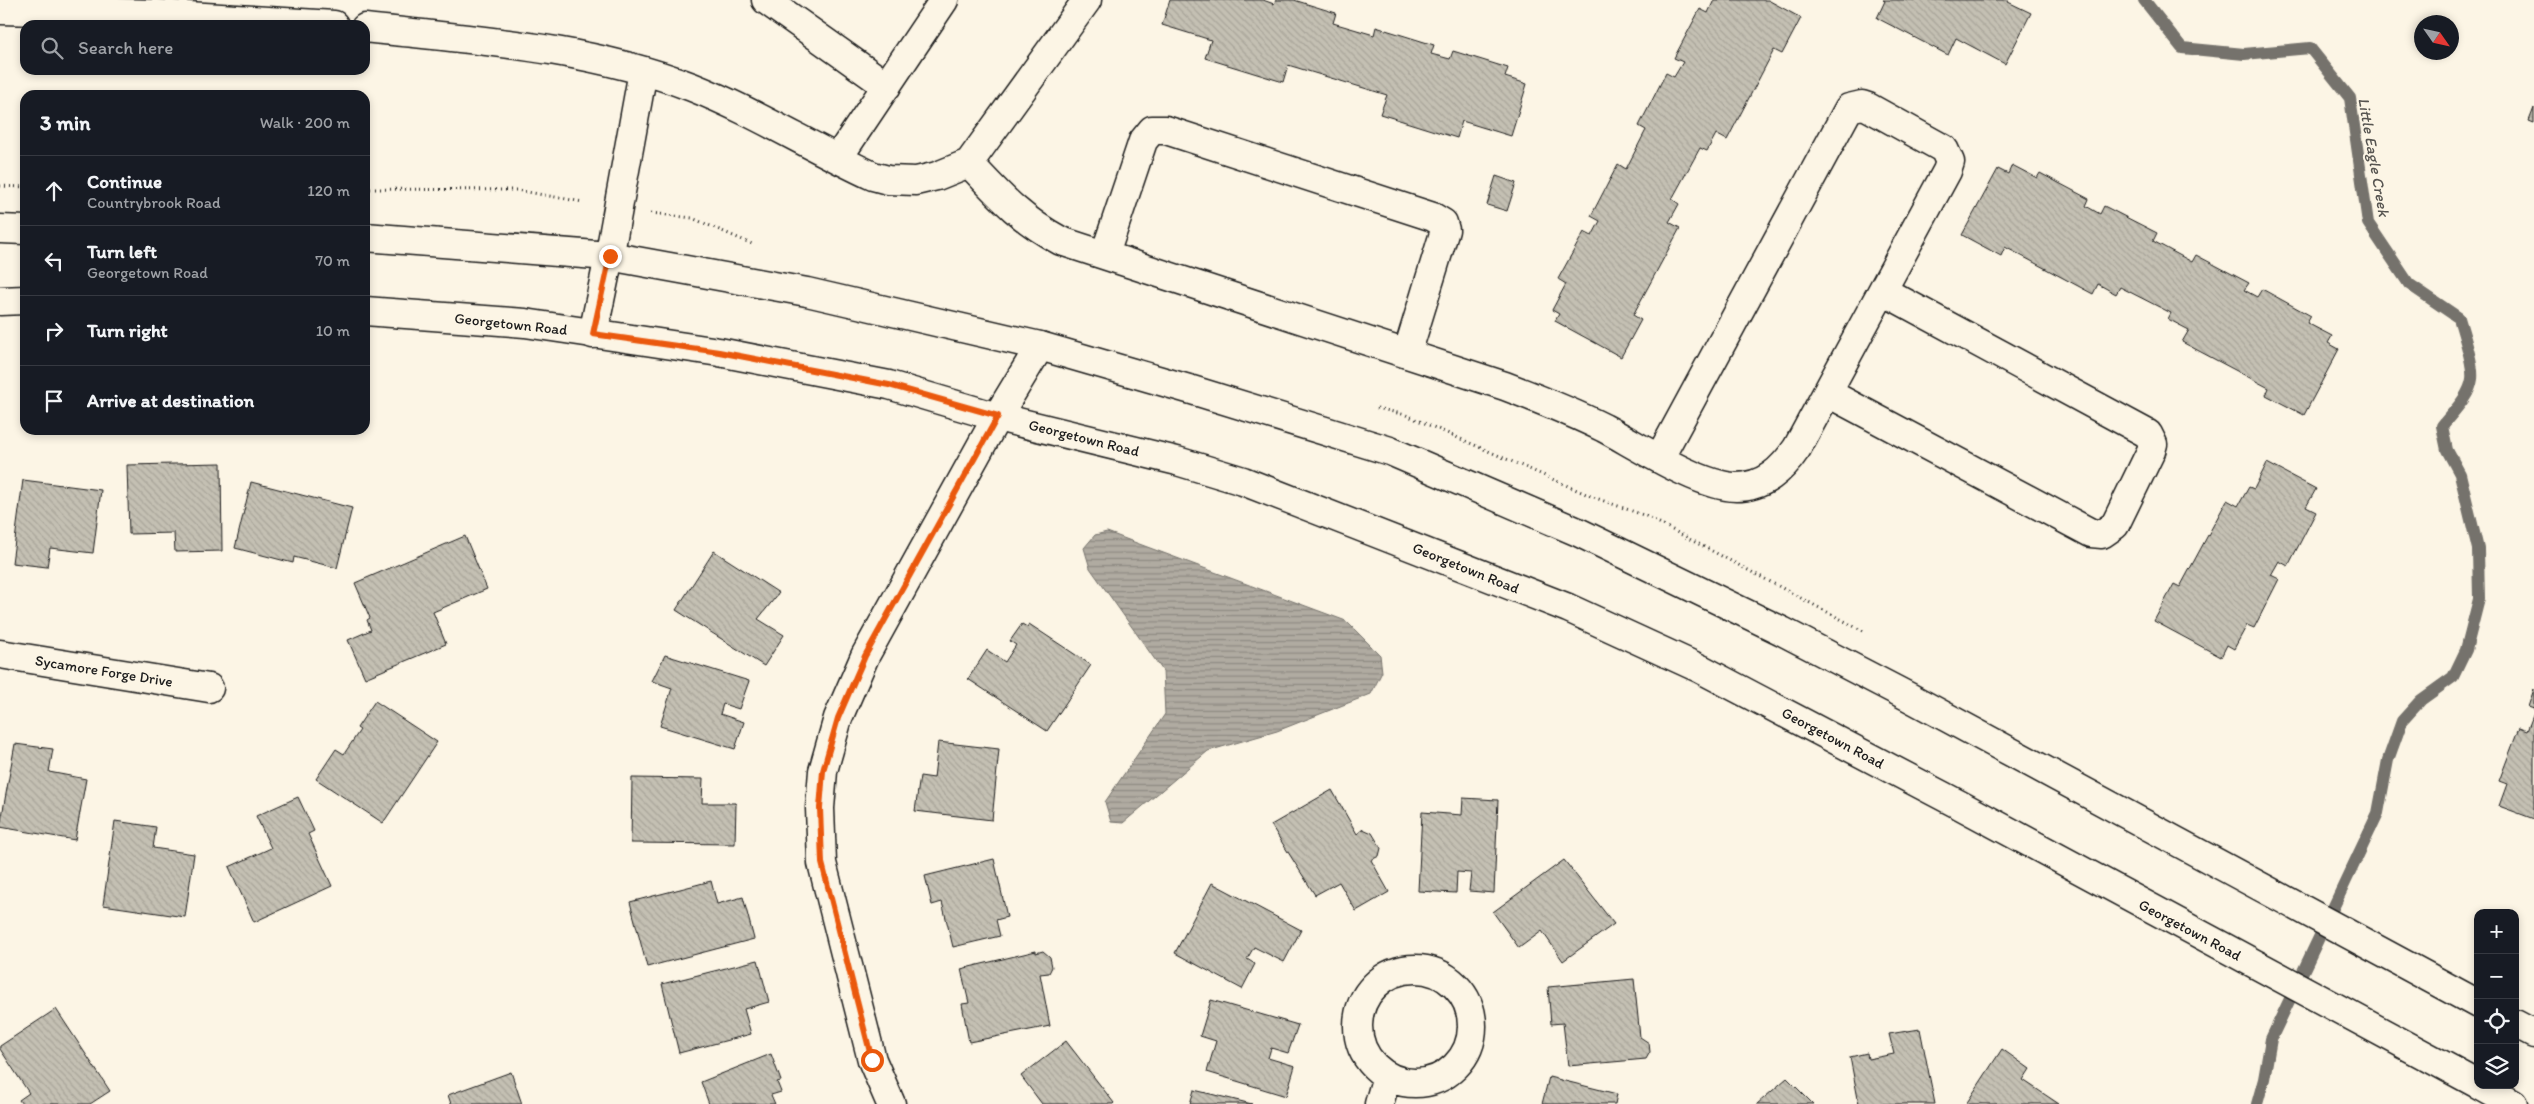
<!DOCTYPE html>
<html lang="en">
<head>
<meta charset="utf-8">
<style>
  :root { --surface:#171b24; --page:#242831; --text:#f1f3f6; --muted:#9ea1a6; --line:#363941 }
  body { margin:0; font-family:Itim,sans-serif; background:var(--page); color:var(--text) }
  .controls { position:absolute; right:15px; bottom:15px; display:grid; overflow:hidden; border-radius:10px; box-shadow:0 2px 8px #0003 }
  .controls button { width:45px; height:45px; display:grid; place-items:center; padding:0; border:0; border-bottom:1px solid var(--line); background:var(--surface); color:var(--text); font:25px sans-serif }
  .compass { position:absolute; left:2414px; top:15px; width:45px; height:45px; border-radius:50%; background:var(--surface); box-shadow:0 2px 8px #0003; rotate:124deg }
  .stop { position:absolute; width:15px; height:15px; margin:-11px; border:4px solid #ea580c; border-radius:50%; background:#fff }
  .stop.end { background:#ea580c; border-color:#fff; box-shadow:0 1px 5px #0008 }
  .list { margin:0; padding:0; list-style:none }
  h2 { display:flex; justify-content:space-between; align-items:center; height:65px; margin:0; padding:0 20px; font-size:21px }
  h2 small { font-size:16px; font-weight:400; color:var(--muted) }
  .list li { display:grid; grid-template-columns:32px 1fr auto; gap:15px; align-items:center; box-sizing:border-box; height:70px; padding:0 20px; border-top:1px solid var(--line) }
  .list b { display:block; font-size:19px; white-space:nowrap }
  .list p { margin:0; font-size:16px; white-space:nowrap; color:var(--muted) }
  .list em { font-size:16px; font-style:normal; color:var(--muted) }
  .icon { flex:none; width:28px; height:28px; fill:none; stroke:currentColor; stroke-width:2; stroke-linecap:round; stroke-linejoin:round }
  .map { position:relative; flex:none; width:2534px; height:1104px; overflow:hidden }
  .search { position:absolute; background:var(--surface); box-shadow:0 2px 8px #0003; left:20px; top:20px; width:350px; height:55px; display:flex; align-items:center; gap:12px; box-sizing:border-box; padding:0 18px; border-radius:15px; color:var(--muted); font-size:19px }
  .panel { position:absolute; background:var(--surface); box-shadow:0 2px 8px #0003; left:20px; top:90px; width:350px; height:345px; border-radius:15px }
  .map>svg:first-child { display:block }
  .water { fill:url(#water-rules); stroke:#75726c }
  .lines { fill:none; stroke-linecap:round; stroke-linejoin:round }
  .stream { stroke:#75726c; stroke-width:12 }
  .building { fill:url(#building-back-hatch); stroke:#1c1c1c }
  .minor-casing { stroke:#1c1c1c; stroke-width:31 }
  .major-casing { stroke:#1c1c1c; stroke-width:31 }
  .path { stroke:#1c1c1c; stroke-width:3; stroke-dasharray:1 4; stroke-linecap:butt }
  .minor { stroke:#fcf5e5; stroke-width:28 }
  .major { stroke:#fcf5e5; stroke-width:28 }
  .route { stroke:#ea580c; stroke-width:6 }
  .labels { text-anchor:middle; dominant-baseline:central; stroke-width:4; stroke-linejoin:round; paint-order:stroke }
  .street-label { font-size:15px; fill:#1c1c1c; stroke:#fcf5e5 }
  .water-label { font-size:16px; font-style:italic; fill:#575551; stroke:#fcf5e5 }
</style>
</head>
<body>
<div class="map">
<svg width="2534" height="1104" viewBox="0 0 2534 1104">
  <defs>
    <pattern id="water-rules" width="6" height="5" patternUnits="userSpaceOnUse" patternTransform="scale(1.25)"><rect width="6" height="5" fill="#b0aba1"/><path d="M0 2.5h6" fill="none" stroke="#8e8a82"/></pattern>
    <pattern id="building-back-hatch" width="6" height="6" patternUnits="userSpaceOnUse" patternTransform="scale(1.25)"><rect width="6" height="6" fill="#c4c0b3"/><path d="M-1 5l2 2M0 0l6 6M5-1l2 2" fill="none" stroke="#a8a499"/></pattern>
  </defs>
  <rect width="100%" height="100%" fill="#fcf5e5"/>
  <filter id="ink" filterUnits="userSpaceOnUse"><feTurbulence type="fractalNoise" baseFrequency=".02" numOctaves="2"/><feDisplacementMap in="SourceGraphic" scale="10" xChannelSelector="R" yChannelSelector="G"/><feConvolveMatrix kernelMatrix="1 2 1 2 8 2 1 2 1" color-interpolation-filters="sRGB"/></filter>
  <g filter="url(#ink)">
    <path class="water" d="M1107,532L1346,621L1380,655L1382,672L1371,694L1277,731L1208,751L1123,823L1111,822L1105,802L1165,714L1163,671L1090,568L1084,548L1095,535Z"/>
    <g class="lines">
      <path class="stream" d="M2144,0L2182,48L2244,54L2310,48L2350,98L2368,223L2409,284L2459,318C2463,332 2474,365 2472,379C2470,396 2452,413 2442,426L2447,450L2460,474L2478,549L2479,599L2466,650L2453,677L2421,700L2402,721L2388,760L2378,813L2271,1039L2264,1079L2257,1104"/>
    </g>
    <path class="building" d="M1170,0H1263L1274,4L1276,0H1294L1336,13L1333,23L1374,35L1376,27L1434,45L1431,54L1450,59L1453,51L1508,68L1505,77L1527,84L1511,136L1462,121L1457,138L1380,114L1387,95L1288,65L1283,82L1205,58L1211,40L1162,25Z
      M1714,0H1768L1801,18L1782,54L1774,50L1727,140L1716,134L1707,151L1700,148L1672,199L1679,204L1669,222L1680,228L1633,315L1641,320L1621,357L1555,321L1559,314L1552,310L1566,284L1558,279L1584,232L1592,236L1600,221L1591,216L1618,164L1626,169L1646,130L1639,126L1666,73L1674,77L1683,62L1674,58L1700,9L1708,13Z
      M1883,0H2009L2008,2L2031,13L2005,64L1956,38L1948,55L1877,18L1885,1Z
      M2534,108V123L2529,121Z
      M2012,165L2037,178L2040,173L2089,199L2086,206L2100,214L2104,206L2157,233L2153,241L2192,262L2196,255L2249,283L2244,290L2257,297L2262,289L2311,316L2307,323L2332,336L2328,343L2339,349L2304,415L2266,395L2269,388L2182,342L2189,330L2168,319L2171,313L2120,287L2116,294L2098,284L2093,294L2005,247L2001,256L1962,235L1998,169L2008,174Z
      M1496,176L1516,183L1507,211L1487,205Z
      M221,463L222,551L175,552L174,533L129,534L127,465Z
      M2267,463L2316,489L2306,507L2316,512L2288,566L2279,561L2271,575L2279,579L2254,628L2247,625L2234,649L2227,645L2221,657L2154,621L2174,584L2180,587L2227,500L2238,506L2249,487L2254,489Z
      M23,480L101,490L93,553L50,548L47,567L12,563Z
      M251,482L352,508L337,568L294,557L293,563L235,548Z
      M465,536L487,589L433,612L446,644L365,678L348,640L371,630L367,620L370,618L355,583Z
      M714,551L779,593L758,619L784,635L764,666L676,610Z
      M1022,624L1027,627L1029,624L1091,665L1047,731L968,679L987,650L1005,662L1016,645L1010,641Z
      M665,655L749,681L739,709L723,704L720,714L744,722L735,749L660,726L672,688L652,681Z
      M2534,689V709L2528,707Z
      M375,701L437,742L383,823L316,779L336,749L344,754L360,730L357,728Z
      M2534,713V819L2499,806L2507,784L2499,781L2519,728L2527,731Z
      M938,742L999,749L992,820L915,811L920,776L934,778Z
      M15,744L53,749L49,772L86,779L75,840L0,827Z
      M632,778L703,779L702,803H736L735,844L631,843Z
      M1332,790L1357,834L1363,829L1372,833L1381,848L1379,856L1371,860L1389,892L1356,911L1339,882L1315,895L1271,825Z
      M298,797L314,831L308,834L332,886L254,922L229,867L271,848L256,816Z
      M1463,798L1498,800L1494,893L1469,891L1471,873L1457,872L1456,893L1418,891L1422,812L1462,815Z
      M115,821L156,827L153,848L194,854L185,917L103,905Z
      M994,859L1007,917L996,920L1000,936L953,947L942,902L932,905L925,876Z
      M1564,860L1614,924L1563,961L1542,931L1519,948L1493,912Z
      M711,881L717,904L743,897L754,939L647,967L630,902Z
      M1212,883L1301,930L1284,962L1254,947L1247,959L1255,964L1242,989L1175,953Z
      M1036,951V953L1043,951L1050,957L1052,967L1049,973L1040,974L1050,1026L969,1042L962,1004L969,1003L961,969Z
      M758,960L769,1002L744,1009L751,1034L679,1053L662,984Z
      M1634,979L1640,1037L1649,1043L1650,1052L1646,1059L1568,1066L1563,1023L1551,1024L1548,987Z
      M1211,1000L1298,1025L1288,1053L1271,1048L1268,1058L1295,1066L1286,1096L1207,1072L1216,1041L1200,1036Z
      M56,1009L110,1091L90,1104H22L19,1100L29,1093L0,1049V1046Z
      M1920,1029L1935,1104H1859L1850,1057L1867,1053L1868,1059L1894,1054L1889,1034Z
      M1066,1041L1114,1103L1113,1104H1042L1021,1076Z
      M2002,1049L2030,1069L2023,1080L2059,1104H1966Z
      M771,1054L781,1081L777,1082L781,1092L771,1095L775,1104H709L701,1082Z
      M511,1072L522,1104H451L448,1095Z
      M1549,1077L1617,1094L1615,1104H1542Z
      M1787,1078L1813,1104H1757Z
      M1194,1090L1252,1104H1190Z"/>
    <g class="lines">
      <defs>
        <path id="minor" d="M766,0L887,86
          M0,10L156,14L334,25
          M365,28C475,40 588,47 692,87C755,112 812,148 873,176L888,180L916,181L937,176L969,163L1087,0
          M838,158L944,0
          M969,163C1000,196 1020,219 1061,241L1505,386C1539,399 1572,412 1604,428C1638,446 1699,486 1736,487C1764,487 1782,470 1797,448L1947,171L1950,162L1944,149L1868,107L1862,105L1849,108L1660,457
          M1105,254L1143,141L1152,130H1166L1433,217L1443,223L1445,230L1407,354
          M593,334L611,247L643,71
          M1828,393L2091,533L2102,534L2115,525L2151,451L2153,444L2148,434L1883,291
          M0,654L209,688
          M1358 1026a57 57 0 1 1 114 0a57 57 0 1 1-114 0Z
          M891,1104L872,1060L822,863L820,808L823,771L838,718L865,656L997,417L1040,346
          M1379,1104L1387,1076"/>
        <path id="major" d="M0,229L25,230
          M365,237L609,256L807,292L1040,346L1192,390L1390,451L1578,532L1782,631L1909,697L2478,1004
          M0,301L25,300
          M365,311L525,323L719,352L889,385L997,417L1177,461L1243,481L1568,608L1701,669L1958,804L2478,1084
          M2515,1024L2534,1034
          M2479,1085L2513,1104"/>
      </defs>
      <use href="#minor" class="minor-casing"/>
      <use href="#major" class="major-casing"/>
      <path class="path" d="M0,186L25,187
        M365,189L516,190L583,202
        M651,213L692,218L752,244
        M1377,408L1406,415L1593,497L1646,516L1865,632"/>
      <use href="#minor" class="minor"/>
      <use href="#major" class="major"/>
    </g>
  </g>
  <g class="lines" filter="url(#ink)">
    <path class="route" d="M610,256L593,334L719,352L889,385L998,416L865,656L838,718L823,771L820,808L822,863L872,1060"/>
  </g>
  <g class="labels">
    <g class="street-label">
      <text transform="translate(511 324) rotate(6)">Georgetown Road</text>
      <text transform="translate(1084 438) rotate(14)">Georgetown Road</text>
      <text transform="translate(1466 568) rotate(22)">Georgetown Road</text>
      <text transform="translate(104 671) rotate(9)">Sycamore Forge Drive</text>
      <text transform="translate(1833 738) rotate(28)">Georgetown Road</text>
      <text transform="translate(2190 930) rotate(28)">Georgetown Road</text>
    </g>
    <g class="water-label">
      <text transform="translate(2374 157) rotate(80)">Little Eagle Creek</text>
    </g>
  </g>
</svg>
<div class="controls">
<button>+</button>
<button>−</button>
<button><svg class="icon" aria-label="locate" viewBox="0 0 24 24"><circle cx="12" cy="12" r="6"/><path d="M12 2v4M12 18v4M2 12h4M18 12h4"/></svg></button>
<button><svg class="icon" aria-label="layers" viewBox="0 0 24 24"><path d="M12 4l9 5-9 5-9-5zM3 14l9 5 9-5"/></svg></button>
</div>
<svg class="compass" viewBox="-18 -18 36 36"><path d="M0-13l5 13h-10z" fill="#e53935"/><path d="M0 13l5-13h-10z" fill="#9ea1a6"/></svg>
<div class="stop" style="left:872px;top:1060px"></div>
<div class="stop end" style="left:610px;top:256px"></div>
<div class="search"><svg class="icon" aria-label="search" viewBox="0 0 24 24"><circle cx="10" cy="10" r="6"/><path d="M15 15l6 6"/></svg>Search here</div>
<section class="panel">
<h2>3 min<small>Walk · 200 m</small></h2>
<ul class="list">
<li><svg class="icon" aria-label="ahead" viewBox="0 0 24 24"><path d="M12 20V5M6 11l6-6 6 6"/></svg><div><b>Continue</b><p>Countrybrook Road</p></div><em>120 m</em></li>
<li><svg class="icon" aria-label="left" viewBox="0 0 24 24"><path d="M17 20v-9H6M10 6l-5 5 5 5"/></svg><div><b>Turn left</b><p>Georgetown Road</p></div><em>70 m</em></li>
<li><svg class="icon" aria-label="right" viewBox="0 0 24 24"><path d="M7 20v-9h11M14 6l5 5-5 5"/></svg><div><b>Turn right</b></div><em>10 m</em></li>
<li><svg class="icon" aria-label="arrive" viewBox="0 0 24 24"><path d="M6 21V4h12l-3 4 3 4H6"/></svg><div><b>Arrive at destination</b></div></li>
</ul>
</section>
</div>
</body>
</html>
